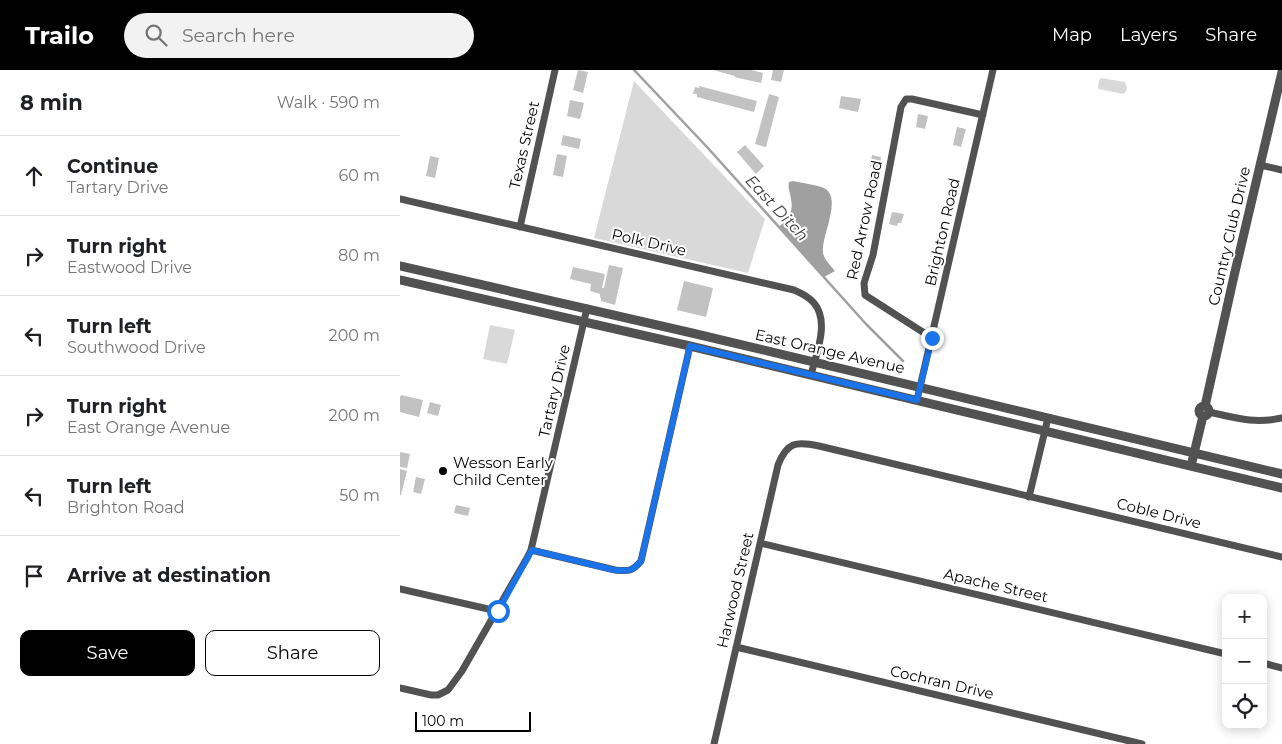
<!DOCTYPE html>
<html lang="en">
<head>
<meta charset="utf-8">
<style>
  :root { --surface:#fff; --page:#f2f2f2; --text:#202124; --muted:#757577; --line:#e0e0e0; --accent:#000 }
  body { margin:0; font-family:Montserrat,sans-serif; background:var(--page); color:var(--text) }
  .controls { position:absolute; right:15px; bottom:15px; display:grid; overflow:hidden; border-radius:10px; box-shadow:0 2px 12px #0003 }
  .controls button { width:45px; height:45px; display:grid; place-items:center; padding:0; border:0; border-bottom:1px solid var(--line); background:var(--surface); color:var(--text); font:25px sans-serif }
  .scale { position:absolute; left:15px; bottom:12px; width:116px; box-sizing:border-box; padding-left:5px; border:2px solid #000; border-top:0; font-size:14px; line-height:18px; white-space:nowrap; color:#000; -webkit-text-stroke:4px #fff; paint-order:stroke }
  .stop { position:absolute; width:15px; height:15px; margin:-11px; border:4px solid #1a73e8; border-radius:50%; background:#fff }
  .stop.end { background:#1a73e8; border-color:#fff; box-shadow:0 1px 5px #0008 }
  .list { margin:0; padding:0; list-style:none }
  h2 { display:flex; justify-content:space-between; align-items:center; height:65px; margin:0; padding:0 20px; font-size:21px }
  h2 small { font-size:16px; font-weight:400; color:var(--muted) }
  .list li { display:grid; grid-template-columns:32px 1fr auto; gap:15px; align-items:center; box-sizing:border-box; height:80px; padding:0 20px; border-top:1px solid var(--line) }
  .list b { display:block; font-size:19px; white-space:nowrap }
  .list p { margin:0; font-size:16px; white-space:nowrap; color:var(--muted) }
  .list em { font-size:16px; font-style:normal; color:var(--muted) }
  .actions { display:flex; gap:10px; padding:15px 20px }
  .actions a { flex:1; padding:11px 0; border:1px solid var(--accent); border-radius:10px; text-align:center; font-size:18px; color:var(--accent) }
  .actions .main { background:var(--accent); color:#fff }
  .icon { flex:none; width:28px; height:28px; fill:none; stroke:currentColor; stroke-width:2; stroke-linecap:round; stroke-linejoin:round }
  .map { position:relative; flex:none; width:882px; height:674px; overflow:hidden }
  header { display:flex; align-items:center; gap:30px; box-sizing:border-box; height:70px; padding:0 25px; background:var(--accent); color:#fff }
  header strong { font-size:24px }
  nav { display:flex; gap:28px; margin-inline-start:auto; font-size:18px }
  .search { width:350px; height:45px; background:var(--page); display:flex; align-items:center; gap:12px; box-sizing:border-box; padding:0 18px; border-radius:28px; color:var(--muted); font-size:19px }
  main { display:flex }
  aside { flex:1; background:var(--surface) }
  .map>svg:first-child { display:block }
  .green { fill:#d9d9d9 }
  .water { fill:#a0a0a0 }
  .lines { fill:none; stroke-linecap:round; stroke-linejoin:round }
  .stream { stroke:#a0a0a0; stroke-width:2.5 }
  .building { fill:#c2c2c2 }
  .minor { stroke:#525252; stroke-width:7 }
  .tertiary { stroke:#525252; stroke-width:9 }
  .route { stroke:#1a73e8; stroke-width:6 }
  .poi-dot { fill:#000; stroke:#fff; stroke-width:2 }
  .labels { text-anchor:middle; dominant-baseline:central; stroke-width:4; stroke-linejoin:round; paint-order:stroke }
  .street-label { font-size:15px; fill:#000; stroke:#fff }
  .poi-label { font-size:15px; fill:#000; stroke:#fff; text-anchor:start }
  .water-label { font-size:16px; font-style:italic; fill:#414141; stroke:#fff }
</style>
</head>
<body>
<header>
<strong>Trailo</strong>
<div class="search"><svg class="icon" aria-label="search" viewBox="0 0 24 24"><circle cx="10" cy="10" r="6"/><path d="M15 15l6 6"/></svg>Search here</div>
<nav><a>Map</a><a>Layers</a><a>Share</a></nav>
</header>
<main>
<aside>
<h2>8 min<small>Walk · 590 m</small></h2>
<ul class="list">
<li><svg class="icon" aria-label="ahead" viewBox="0 0 24 24"><path d="M12 20V5M6 11l6-6 6 6"/></svg><div><b>Continue</b><p>Tartary Drive</p></div><em>60 m</em></li>
<li><svg class="icon" aria-label="right" viewBox="0 0 24 24"><path d="M7 20v-9h11M14 6l5 5-5 5"/></svg><div><b>Turn right</b><p>Eastwood Drive</p></div><em>80 m</em></li>
<li><svg class="icon" aria-label="left" viewBox="0 0 24 24"><path d="M17 20v-9H6M10 6l-5 5 5 5"/></svg><div><b>Turn left</b><p>Southwood Drive</p></div><em>200 m</em></li>
<li><svg class="icon" aria-label="right" viewBox="0 0 24 24"><path d="M7 20v-9h11M14 6l5 5-5 5"/></svg><div><b>Turn right</b><p>East Orange Avenue</p></div><em>200 m</em></li>
<li><svg class="icon" aria-label="left" viewBox="0 0 24 24"><path d="M17 20v-9H6M10 6l-5 5 5 5"/></svg><div><b>Turn left</b><p>Brighton Road</p></div><em>50 m</em></li>
<li><svg class="icon" aria-label="arrive" viewBox="0 0 24 24"><path d="M6 21V4h12l-3 4 3 4H6"/></svg><div><b>Arrive at destination</b></div></li>
</ul>
<div class="actions"><a class="main">Save</a><a>Share</a></div>
</aside>
<div class="map">
<svg width="882" height="674" viewBox="0 0 882 674">
  <rect width="100%" height="100%" fill="#fff"/>
  <path class="green" d="M701,8L725,12L727,18L726,21L723,24L699,19L698,17L699,11Z
    M234,11L365,149L348,203L194,168Z
    M90,255L115,260L107,294L83,289Z"/>
  <path class="water" d="M393,111C401,113 418,115 424,118C443,128 421,166 423,182C423,188 431,196 435,201L424,207L379,157C391,145 394,141 390,124C389,119 388,116 389,112Z"/>
  <g class="lines">
    <path class="stream" d="M234,0L307,77L466,254L503,291"/>
  </g>
  <path class="building" d="M178,0L188,2L183,23L173,20Z
    M313,0H351L363,3L361,13L334,7L335,6Z
    M373,0H384L381,12L371,10Z
    M299,16L357,31L354,42L297,27V24H293L295,17L299,18Z
    M369,24L379,27L366,77L355,74Z
    M441,26L461,29L458,42L439,38Z
    M170,30L184,33L180,49L167,46Z
    M518,44L528,46L525,59L516,57Z
    M557,57L566,59L561,77L553,75Z
    M163,65L181,69L179,79L161,75Z
    M345,75L364,96L356,104L337,82Z
    M157,84L167,86L163,107L153,105Z
    M472,85L481,87L479,98L470,97Z
    M30,86L39,88L35,108L26,106Z
    M492,142L504,144L501,153H498L497,156L489,154Z
    M209,195L223,198L215,235L201,231V228L200,227V224L190,221L191,214L170,209L173,197L205,204L202,218H204Z
    M284,211L313,218L306,247L277,240Z
    M1,325L23,330L19,347L0,342V327Z
    M30,332L41,335L38,346L27,343Z
    M0,382L10,384L7,398L0,397Z
    M0,399L7,401L1,425H0Z
    M16,407L25,409L21,424L13,422Z
    M56,435L70,438L68,446L54,443Z"/>
  <g class="lines">
    <path class="minor" d="M860,95L882,100
      M0,129L394,220C401,223 409,227 414,233C430,252 416,284 411,305
      M120,157L155,0
      M532,268L465,225L464,213L473,185L501,37L506,29H512L583,45
      M517,330L593,0
      M809,342C836,348 854,354 882,348
      M629,427L648,348
      M360,473L826,584
      M131,480L215,500C228,501 232,502 241,491L290,276
      M0,519L97,541
      M336,577L742,674
      M863,593L882,598
      M0,618L31,625H38L48,620L62,601L127,488L131,480L187,238
      M314,674L378,395C387,372 396,371 419,376L882,487"/>
    <path class="tertiary" d="M0,196L292,263L882,404
      M0,210L290,276L882,418
      M805,336L834,206L882,2
      M799 341a5 5 0 1 1 10 0a5 5 0 1 1-10 0Z
      M791,396L803,346"/>
  </g>
  <g class="lines">
    <path class="route" d="M98,541L132,480L214,500C228,501 232,502 241,491L290,276L517,330L532,268"/>
  </g>
  <circle class="poi-dot" cx="43" cy="401" r="5"/>
  <g class="labels">
    <g class="street-label">
      <text transform="translate(124 75) rotate(-77)">Texas Street</text>
      <text transform="translate(464 150) rotate(-78)">Red Arrow Road</text>
      <text transform="translate(542 162) rotate(-77)">Brighton Road</text>
      <text transform="translate(829 166) rotate(-77)">Country Club Drive</text>
      <text transform="translate(249 172) rotate(13)">Polk Drive</text>
      <text transform="translate(430 281) rotate(13)">East Orange Avenue</text>
      <text transform="translate(154 321) rotate(-77)">Tartary Drive</text>
      <text transform="translate(759 443) rotate(14)">Coble Drive</text>
      <text transform="translate(596 515) rotate(13)">Apache Street</text>
      <text transform="translate(335 520) rotate(-77)">Harwood Street</text>
      <text transform="translate(542 612) rotate(13)">Cochran Drive</text>
    </g>
    <g class="poi-label">
      <text x="53" y="392">Wesson Early<tspan x="53" dy="17">Child Center</tspan></text>
    </g>
    <g class="water-label">
      <text transform="translate(377 138) rotate(47)">East Ditch</text>
    </g>
  </g>
</svg>
<div class="controls">
<button>+</button>
<button>−</button>
<button><svg class="icon" aria-label="locate" viewBox="0 0 24 24"><circle cx="12" cy="12" r="6"/><path d="M12 2v4M12 18v4M2 12h4M18 12h4"/></svg></button>
</div>
<div class="scale">100 m</div>
<div class="stop" style="left:98px;top:541px"></div>
<div class="stop end" style="left:532px;top:268px"></div>
</div>
</main>
</body>
</html>
